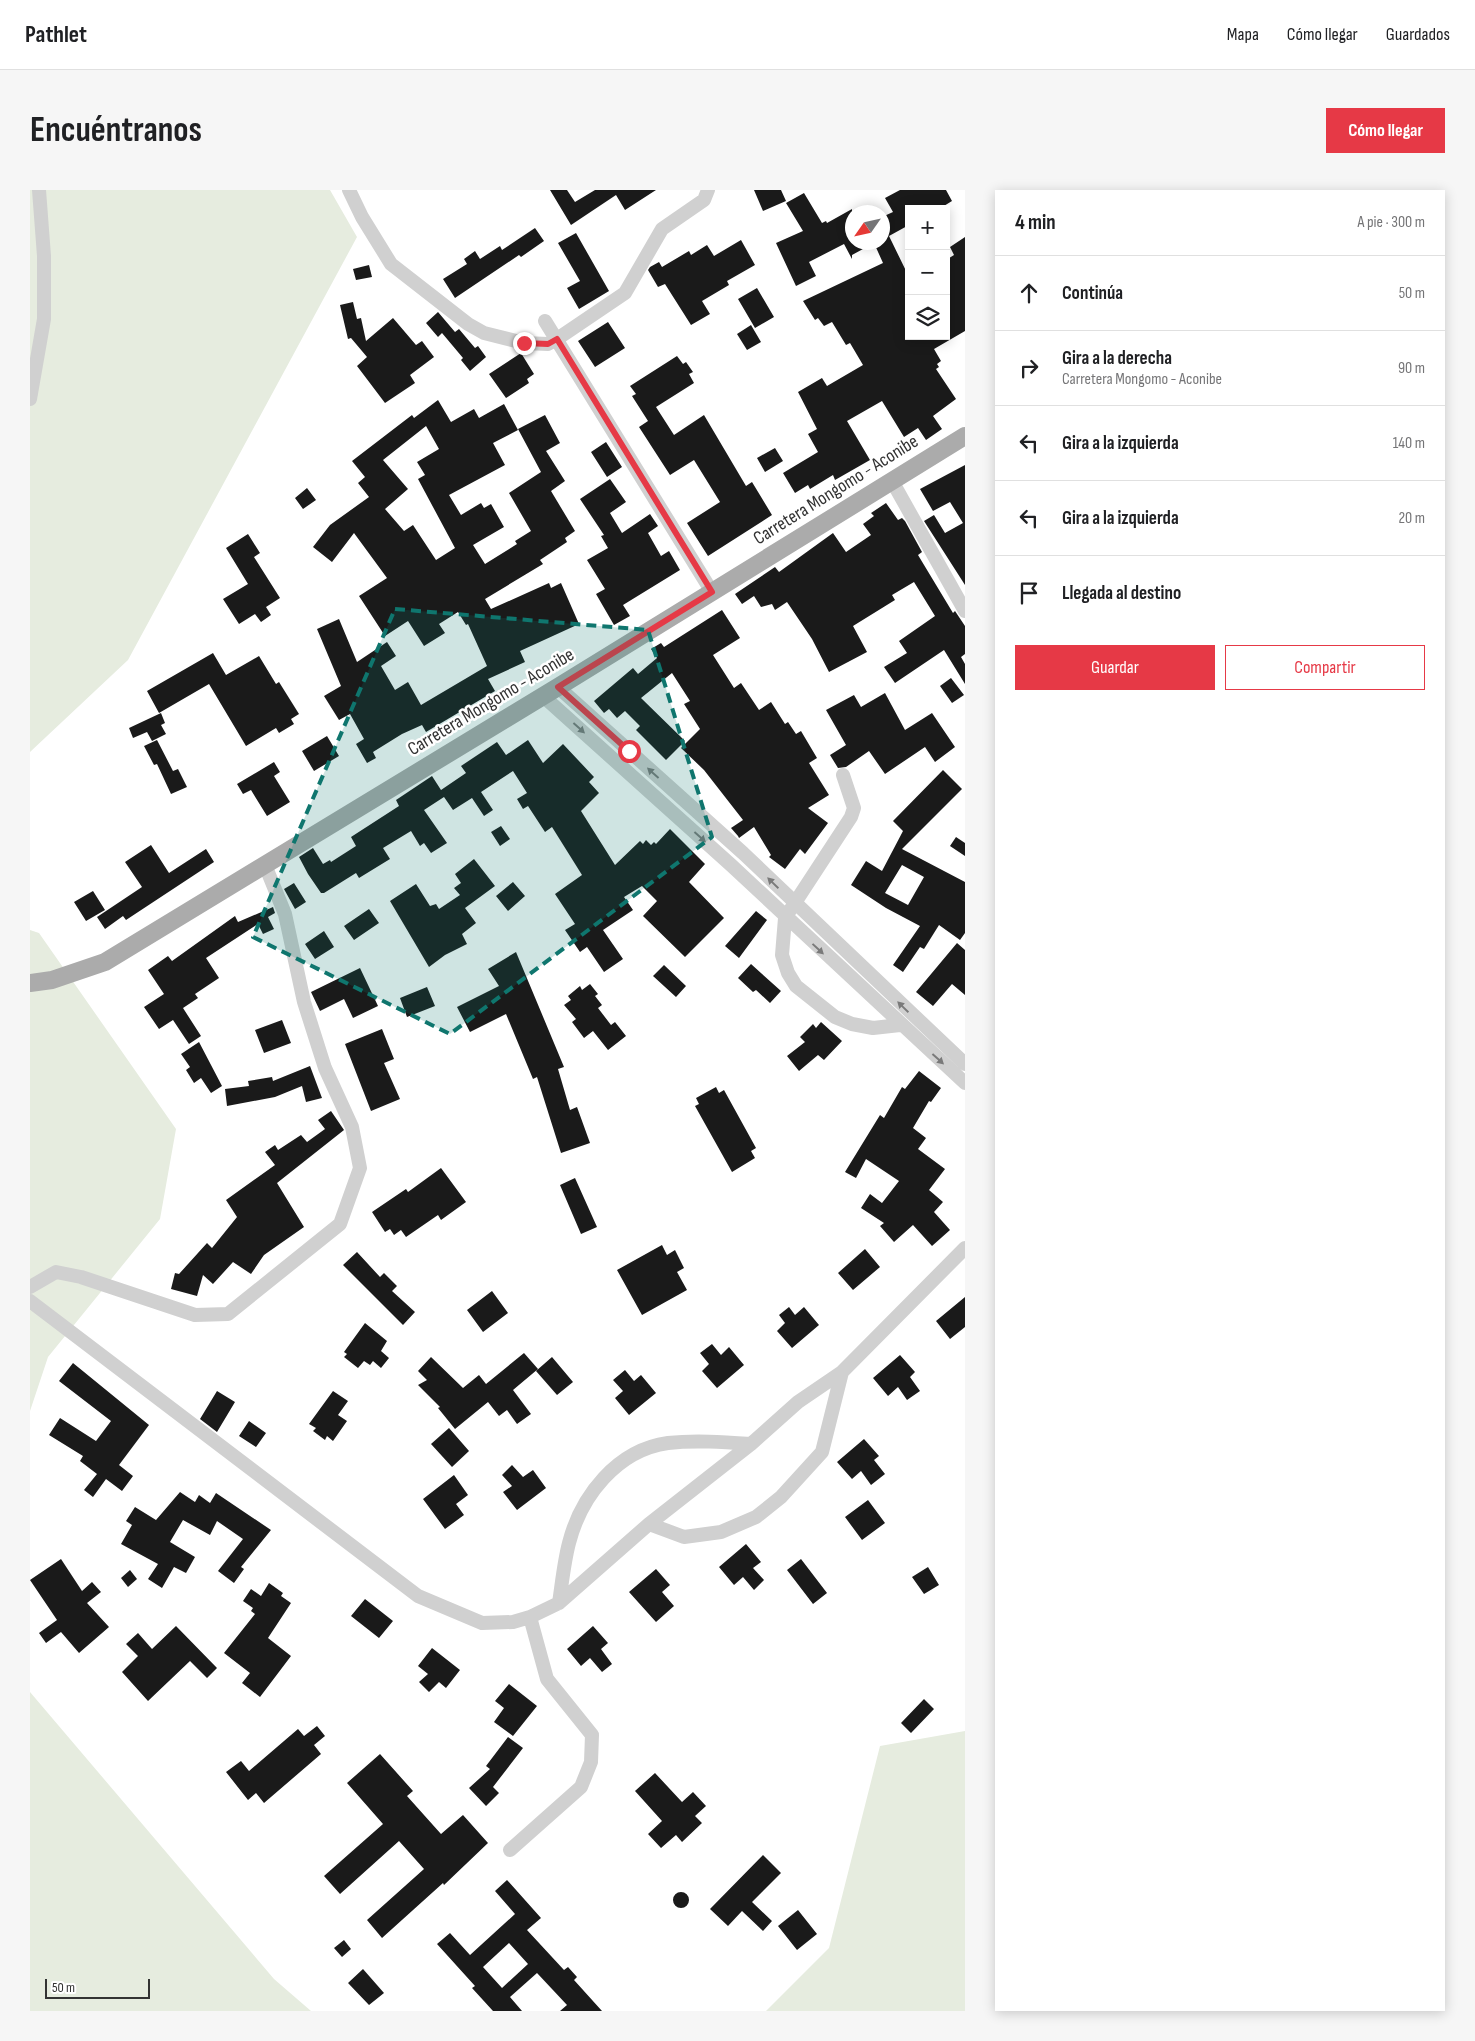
<!DOCTYPE html>
<html lang="es">
<head>
<meta charset="utf-8">
<style>
  :root { --surface:#fff; --page:#f6f6f6; --text:#202124; --muted:#757577; --line:#e0e0e0; --accent:#e63946 }
  body { margin:0; font-family:"Sofia Sans Condensed",sans-serif; background:var(--page); color:var(--text) }
  .controls { position:absolute; right:15px; top:15px; display:grid; overflow:hidden; border-radius:0px; box-shadow:0 2px 12px #0003 }
  .controls button { width:45px; height:45px; display:grid; place-items:center; padding:0; border:0; border-bottom:1px solid var(--line); background:var(--surface); color:var(--text); font:25px sans-serif }
  .compass { position:absolute; left:815px; top:15px; width:45px; height:45px; border-radius:50%; background:var(--surface); box-shadow:0 2px 12px #0003; rotate:236deg }
  .scale { position:absolute; left:15px; bottom:12px; width:105px; box-sizing:border-box; padding-left:5px; border:2px solid #333; border-top:0; font-size:14px; line-height:18px; white-space:nowrap; color:#333; -webkit-text-stroke:4px #fff; paint-order:stroke }
  .stop { position:absolute; width:15px; height:15px; margin:-11px; border:4px solid #e63946; border-radius:50%; background:#fff }
  .stop.end { background:#e63946; border-color:#fff; box-shadow:0 1px 5px #0008 }
  .list { margin:0; padding:0; list-style:none }
  h2 { display:flex; justify-content:space-between; align-items:center; height:65px; margin:0; padding:0 20px; font-size:21px }
  h2 small { font-size:16px; font-weight:400; color:var(--muted) }
  .list li { display:grid; grid-template-columns:32px 1fr auto; gap:15px; align-items:center; box-sizing:border-box; height:75px; padding:0 20px; border-top:1px solid var(--line) }
  .list b { display:block; font-size:19px; white-space:nowrap }
  .list p { margin:0; font-size:16px; white-space:nowrap; color:var(--muted) }
  .list em { font-size:16px; font-style:normal; color:var(--muted) }
  .actions { display:flex; gap:10px; padding:15px 20px }
  .actions a { flex:1; padding:11px 0; border:1px solid var(--accent); border-radius:0px; text-align:center; font-size:18px; color:var(--accent) }
  .actions .main { background:var(--accent); color:#fff }
  .icon { flex:none; width:28px; height:28px; fill:none; stroke:currentColor; stroke-width:2; stroke-linecap:round; stroke-linejoin:round }
  .map { position:relative; flex:none; width:935px; height:1821px; overflow:hidden; border-radius:0px }
  header { display:flex; align-items:center; gap:30px; box-sizing:border-box; height:70px; padding:0 25px; background:var(--surface); border-bottom:1px solid var(--line) }
  header strong { font-size:24px }
  nav { display:flex; gap:28px; margin-inline-start:auto; font-size:18px }
  .intro { display:flex; align-items:center; justify-content:space-between; box-sizing:border-box; height:120px; padding:0 30px }
  h1 { margin:0; font-size:35px }
  .button { padding:12px 22px; border-radius:0px; background:var(--accent); color:#fff; font-size:18px; font-weight:700 }
  main { display:flex; gap:30px; padding:0 30px }
  aside { flex:1; background:var(--surface); border-radius:0px; box-shadow:0 2px 12px #0003 }
  .map>svg:first-child { display:block }
  .green { fill:#e6ecdf }
  .building { fill:#1a1a1a; fill-rule:evenodd }
  .lines { fill:none; stroke-linecap:round; stroke-linejoin:round }
  .minor { stroke:#d0d0d0; stroke-width:14 }
  .major { stroke:#ababab; stroke-width:18 }
  .oneway { fill:#7a7a7a }
  .route { stroke:#e63946; stroke-width:6 }
  .marked { fill:#0f766e; fill-opacity:0.2; stroke:#0f766e; stroke-width:4; stroke-dasharray:10 6; stroke-linejoin:round }
  .labels { text-anchor:middle; dominant-baseline:central; stroke-width:5; stroke-linejoin:round; paint-order:stroke }
  .street-label { font-size:19px; fill:#333; stroke:#fff }
</style>
</head>
<body>
<header>
<strong>Pathlet</strong>
<nav><a>Mapa</a><a>Cómo llegar</a><a>Guardados</a></nav>
</header>
<div class="intro"><h1>Encuéntranos</h1><a class="button">Cómo llegar</a></div>
<main>
<div class="map">
<svg width="935" height="1821" viewBox="0 0 935 1821">
  <rect width="100%" height="100%" fill="#fff"/>
  <path class="green" d="M0,0H300L327,47L98,470L0,562Z
    M0,740L9,743L146,939L130,1029L18,1167L0,1221Z
    M0,1502L244,1789L281,1821H0Z
    M935,1541V1821H736L799,1758L850,1556Z"/>
  <path class="building" d="M520,0H537L545,12L565,0H626L595,20L586,5L541,35Z
    M724,0H751L756,11L733,21Z
    M870,0H916L922,11L909,19H879V35L859,46L879,87V146H916V70L924,65L920,57L935,47V141L904,159L911,171L907,174L909,177L906,179L926,209L903,226L912,239L896,250L888,238L874,247L852,211L817,231L840,270L805,290L803,285L780,299L778,295L765,303L753,283L788,262L778,244L787,239L768,202L792,188L797,196L833,175L820,153L816,155L802,132L794,136L788,128L785,130L773,111L853,73L844,53L822,65V69L814,54L779,72L786,86L766,96L746,53L773,41L756,13L774,3L792,33L796,31L797,33L822,19V52H852V27L863,22L855,8Z
    M505,38L514,51L491,67L489,65L425,108L413,89L437,74L434,69L445,61L450,69L470,56L472,60Z
    M546,43L579,101L549,119L537,98L550,91L528,53Z
    M711,50L725,75L697,91L699,95L672,111L680,124L661,135L635,94L628,97L618,80L620,77L629,72L632,77L659,61L661,65L677,55L684,66Z
    M339,75L342,87L326,90L323,79Z
    M727,98L744,127L725,138L708,109Z
    M323,112L327,129L331,128L336,151L363,128L386,155L392,151L404,167L380,185L385,193L355,213L327,176L337,167L321,148L318,149L310,115Z
    M408,122L425,142L429,139L445,158L448,156L456,167L440,181L431,170L433,168L412,143L408,147L396,133Z
    M578,132L595,158L565,177L548,151Z
    M721,135L731,152L717,160L707,144Z
    M491,163L504,184L497,189L499,193L476,208L459,184Z
    M647,166L653,174L656,172L663,182L659,184L664,193L626,217L644,245L674,225L716,296L722,292L742,325L678,366L657,333L690,312L664,270L640,285L609,237L618,231L602,206L606,204L600,196Z
    M408,210L421,232L444,219L449,228L474,214L488,240L463,253L475,275L419,305L431,325L451,313L454,318L461,314L474,337L443,355L455,374L487,354L485,351L501,341L479,303L511,282L488,239L515,225L530,253L516,261L535,291L521,301L545,341L535,348L537,352L510,370L513,374L455,409L461,419L519,393L521,398L531,393L549,434L490,461L495,472L458,489L465,501L396,542L392,535L372,544L343,562L346,568L337,573L326,554L334,549L320,524L309,530L294,506L311,496L287,439L309,429L327,472L357,452L366,466L351,476L365,500L378,492L391,515L457,476L438,434L436,435L428,422L409,434L415,443L394,456L378,431L355,446L329,406L357,388L324,343L302,372L283,357L300,335L339,307L328,293L335,287L322,271L382,225L384,228ZM396,236L409,259L387,272L395,285L388,289L425,358L406,370L383,335L374,341L355,319L378,299L353,270Z
    M576,252L592,277L577,287L561,262Z
    M745,258L753,271L735,282L727,268Z
    M935,275V395L894,331L904,325L915,343L933,333L920,312L903,321L890,299Z
    M580,289L596,312L580,323L592,343L620,324L628,336L618,343L631,366L639,361L650,380L593,415L600,426L584,435L566,404L575,399L557,370L578,358L571,346L574,345L550,309Z
    M277,298L286,310L273,319L265,308Z
    M856,313L868,330L872,328L875,331L892,362L888,365L923,423L925,421L935,436V464L931,467L935,474V494L914,460L865,493L854,477L877,463L869,451L905,426L884,392L862,405L865,410L823,436L837,462L799,482L782,449L757,412L745,420L742,414L731,417L724,406L712,414L705,404L745,377L749,382L803,343L816,362L841,345L833,334L844,326L841,323Z
    M218,344L230,363L224,367L250,408L236,417L241,425L231,432L225,424L209,434L193,409L218,394L196,358Z
    M692,420L710,448L683,465L704,498L711,493L729,520L741,512L755,534L758,532L766,544L771,541L787,568L779,573L799,605L778,618L798,633L775,664L770,659L755,679L739,667L741,665L724,637L709,648L708,646L701,638L713,630L674,580L651,558L670,539L654,514L660,511L642,483L611,508L655,551L636,570L606,540L610,536L595,521L587,528L579,519L574,523L564,511L603,478L608,484L627,468L621,459L631,453L634,457Z
    M183,463L196,485L229,466L246,494L249,492L269,524L261,529L264,534L249,543L246,538L216,556L179,494L129,523L117,501Z
    M921,488L934,505L922,513L910,496Z
    M855,503L875,540L902,523L925,557L905,572L895,557L855,584L839,561L816,577L808,578L800,565L816,555L796,520L824,505L831,517Z
    M131,523L135,533L131,535L136,544L122,551L117,542L103,548L99,538Z
    M297,546L309,566L284,581L272,561Z
    M127,550L143,581L148,579L157,597L141,604L127,574L124,575L114,556Z
    M498,550L513,573L533,554L564,587L559,592L569,603L551,621L585,675L610,651L613,654L616,650L621,655L624,652L626,654L640,639L675,674L659,692L694,728L655,767L613,726L627,711L612,696L594,707L603,720L573,740L593,769L574,782L557,757L550,762L535,740L545,734L525,704L552,685L522,637L515,642L498,616L493,619L487,609L497,603L483,581L451,602L463,620L454,626L442,608L423,620L414,607L394,620L417,653L401,663L394,653L390,656L381,641L353,658L360,669L329,688L326,683L294,703H291L278,684L269,667L283,658L293,674L300,670L301,672L326,656L321,647L369,616L366,610L402,586L411,600L436,583L431,576L467,552L476,565Z
    M244,572L250,582L244,586L260,612L237,626L221,600L213,604L207,594Z
    M913,580L932,599L872,659L935,692V743L930,750L909,735L894,759L890,757L873,782L863,775L890,736L856,718L821,695L836,671L852,681L873,641L863,631ZM872,675L894,687L878,715L855,703Z
    M471,636L480,649L470,656L461,642Z
    M926,647L935,653V666L920,656Z
    M121,655L139,683L176,659L184,672L96,730L93,726L75,739L67,727L112,697L95,672Z
    M444,669L465,696L435,718L446,733L432,744L437,754L415,765L399,777L360,711L386,694L400,716L406,714L409,719L430,705L424,698L431,693L425,684Z
    M483,692L495,706L478,721L466,706Z
    M264,693L276,712L265,719L254,699Z
    M63,701L75,720L56,731L44,712Z
    M243,717L245,723L238,727L244,739L233,744L228,734L176,768L189,788L165,804L168,808L153,818L171,846L159,854L143,830L129,839L114,817L134,804L118,780L138,766L142,771L205,726L208,732Z
    M339,719L349,733L324,750L314,736Z
    M726,721L737,730L709,768L695,756Z
    M294,741L304,757L285,769L275,754Z
    M927,753L935,760V805L922,794L903,816L886,802Z
    M486,762L534,877L528,879L540,920L547,917L560,953L531,963L507,887L503,889L476,824L440,842L427,817L469,796L458,779Z
    M721,774L751,801L740,813L726,800L723,802L708,788Z
    M634,775L656,796L646,807L623,786Z
    M330,778L348,816L323,828L314,809L290,821L281,802Z
    M560,794L568,804L565,806L572,815L568,818L581,835L585,832L596,846L578,860L563,841L554,848L542,832L546,829L534,815L541,810L538,806L550,796L552,800Z
    M397,797L405,816L377,827L370,808Z
    M252,830L261,853L234,863L225,840Z
    M791,832L812,851L794,870L788,865L769,881L757,866L775,852L770,847L783,834L786,838Z
    M352,839L364,869L354,873L370,909L341,921L315,854Z
    M169,852L192,896L181,903L171,888L164,893L156,880L160,877L151,864Z
    M280,876L292,908L276,912L272,896L245,907L197,916L195,899L219,896L218,891L242,887L243,891Z
    M889,881L911,898L901,912L899,911L883,938L896,948L888,959L915,979L899,1000L913,1012L904,1022L920,1040L902,1056L883,1035L864,1052L850,1036L854,1033L831,1018L840,1004L852,1013L869,991L836,969L826,988L815,982L850,925L854,928L872,897L875,899Z
    M686,897L689,903L694,900L726,958L721,961L725,968L702,982L665,916L669,914L666,908Z
    M301,921L314,940L247,993L274,1037L234,1065L221,1084L203,1072L183,1094L173,1085L167,1106L141,1099L145,1083L149,1084L177,1053L182,1058L207,1027L196,1010L245,975L235,962L245,955L248,960L271,945L277,952L295,939L288,930Z
    M411,978L436,1012L411,1030L408,1025L376,1047L371,1040L364,1045L360,1039L355,1042L342,1022L376,999L378,1002Z
    M545,988L567,1037L551,1044L530,995Z
    M632,1055L637,1065L645,1060L654,1078L647,1082L657,1100L612,1125L587,1080Z
    M835,1059L850,1077L823,1100L808,1083Z
    M327,1062L350,1087L354,1083L367,1096L362,1101L385,1122L373,1135L313,1075Z
    M462,1101L478,1123L453,1142L437,1120Z
    M935,1107V1137L920,1149L906,1131Z
    M759,1117L765,1125L774,1117L789,1135L762,1158L747,1141L755,1133L749,1125Z
    M335,1133L357,1151L351,1161L359,1168L351,1178L343,1171L340,1175L334,1171L328,1178L314,1167L317,1164L314,1162Z
    M682,1154L691,1165L699,1157L714,1175L687,1198L672,1181L679,1174L670,1163Z
    M494,1163L508,1179L483,1200L501,1224L487,1234L477,1220L469,1226L458,1212L425,1239L408,1218L410,1217L388,1195L397,1190L388,1181L401,1167L433,1198L449,1185L456,1194Z
    M870,1165L885,1182L880,1187L890,1201L877,1210L868,1197L858,1206L843,1188Z
    M522,1167L543,1192L527,1205L506,1181Z
    M43,1173L119,1235L89,1275L103,1286L92,1301L76,1289L63,1307L54,1300L67,1284L50,1271L53,1266L19,1245L30,1228L66,1251L81,1231L29,1191Z
    M595,1180L604,1191L611,1185L626,1203L599,1225L585,1208L593,1201L583,1190Z
    M187,1201L205,1212L187,1242L170,1229Z
    M303,1201L318,1211L308,1225L317,1231L303,1251L297,1246L295,1250L283,1241L286,1238L279,1234Z
    M219,1231L236,1243L226,1257L209,1246Z
    M419,1238L439,1261L422,1277L401,1254Z
    M834,1249L849,1266L844,1270L855,1284L841,1295L831,1281L822,1289L807,1272Z
    M482,1275L493,1287L503,1280L516,1298L487,1320L473,1302L482,1296L472,1285Z
    M424,1285L438,1305L426,1314L434,1325L415,1339L393,1309Z
    M150,1302L165,1312L169,1305L180,1313L186,1303L241,1340L211,1377L214,1379L204,1393L188,1381L213,1349L187,1331L180,1345L153,1330L140,1352L165,1367L156,1383L144,1377L132,1398L118,1389L128,1374L91,1354L102,1335L96,1331L105,1317L126,1330Z
    M838,1310L855,1333L832,1350L815,1327Z
    M716,1354L731,1372L723,1378L734,1390L724,1400L713,1387L704,1395L689,1377Z
    M31,1369L52,1401L62,1392L71,1402L57,1413L79,1437L49,1463L31,1442L16,1453L9,1443L27,1430L0,1390Z
    M771,1369L797,1403L783,1414L757,1380Z
    M898,1377L909,1395L894,1404L882,1387Z
    M626,1379L640,1395L632,1402L644,1416L626,1432L599,1402Z
    M100,1380L107,1389L98,1397L91,1388Z
    M239,1393L253,1403L251,1406L261,1413L238,1448L261,1466L230,1507L212,1493L220,1483L194,1463L225,1424L221,1421L223,1418L213,1411L221,1399L231,1406Z
    M335,1409L363,1431L349,1448L321,1426Z
    M146,1436L187,1478L177,1488L160,1471L118,1511L92,1482L108,1466L96,1454L108,1443L122,1459Z
    M563,1436L578,1453L571,1459L582,1474L572,1482L560,1468L551,1476L537,1459Z
    M402,1458L430,1480L416,1498L409,1492L399,1502L389,1492L398,1484L388,1476Z
    M479,1494L507,1516L483,1546L464,1532L474,1518L465,1511Z
    M894,1509L904,1519L881,1543L871,1533Z
    M287,1536L295,1546L284,1555L291,1564L234,1613L226,1603L218,1610L196,1582L211,1571L219,1581L268,1539L274,1546Z
    M478,1547L493,1558L463,1597L469,1603L456,1616L439,1598L460,1579L456,1576Z
    M350,1564L383,1601L377,1606L411,1644L433,1625L458,1653L414,1695L413,1693L352,1748L337,1730L394,1679L369,1651L310,1704L294,1686L353,1634L317,1593Z
    M625,1583L652,1612L663,1602L676,1616L665,1626L672,1633L652,1652L646,1645L631,1658L618,1644L632,1631L605,1601Z
    M733,1665L751,1683L722,1712L742,1731L733,1741L712,1721L698,1736L680,1719Z
    M477,1690L511,1728L497,1740L534,1780L538,1777L547,1787L544,1790L572,1821H530L537,1815L507,1783L480,1807L492,1821H463L442,1798L445,1796L407,1754L420,1743L440,1765L485,1724L465,1701ZM479,1753L498,1774L472,1798L453,1777Z
    M643 1710a8 8 0 1 1 16 0a8 8 0 1 1-16 0Z
    M768,1720L787,1744L767,1760L748,1736Z
    M314,1750L321,1759L312,1767L304,1758Z
    M333,1779L354,1803L339,1815L318,1793Z"/>
  <g class="lines">
    <path class="minor" d="M319,0L332,27L361,74L438,134L454,143L494,153L518,154L527,149L595,103L632,39L674,10L678,0
      M515,131L682,402
      M0,209L14,129V66L9,0
      M862,291L935,421
      M528,497L713,663L935,874
      M513,506L701,675L935,893
      M813,585L824,618L821,627L755,728L752,765L758,783L766,796L805,827L822,834L843,838L870,835
      M0,1097L26,1082L51,1087L165,1125L198,1124L310,1034L330,978L322,937L295,878L274,812L255,724L235,675
      M0,1111L388,1406L452,1433L483,1432L500,1427L529,1413L619,1334L721,1254L768,1212L812,1182L935,1058
      M619,1334L654,1347L691,1342L726,1327L751,1307L792,1262L812,1182
      M529,1413C532,1393 534,1372 539,1353C551,1306 587,1260 638,1253C665,1250 693,1252 721,1254
      M480,1660L551,1597L561,1572L562,1545L517,1489L500,1427"/>
    <path class="major" d="M0,793L22,790L75,772L528,497L935,246"/>
  </g>
  <defs><path id="oneway-solid" d="M-6-.8H1V-3.2L6.5 0L1 3.2V.8H-6Z" transform="scale(1.25)"/></defs>
  <g class="oneway">
    <use href="#oneway-solid" transform="translate(549 538) rotate(42)"/>
    <use href="#oneway-solid" transform="translate(623 583) rotate(-138)"/>
    <use href="#oneway-solid" transform="translate(670 647) rotate(42)"/>
    <use href="#oneway-solid" transform="translate(743 693) rotate(-136)"/>
    <use href="#oneway-solid" transform="translate(788 759) rotate(43)"/>
    <use href="#oneway-solid" transform="translate(873 817) rotate(-136)"/>
    <use href="#oneway-solid" transform="translate(908 869) rotate(42)"/>
  </g>
  <g class="lines">
    <path class="route" d="M494,153L518,154L527,149L682,402L528,497L599,561"/>
  </g>
  <path class="marked" d="M365,419L618,440L682,647L420,844L223,747Z"/>
  <g class="labels">
    <g class="street-label">
      <text transform="translate(806 300) rotate(-32)">Carretera Mongomo - Aconibe</text>
      <text transform="translate(461 512) rotate(-31)">Carretera Mongomo - Aconibe</text>
    </g>
  </g>
</svg>
<div class="controls">
<button>+</button>
<button>−</button>
<button><svg class="icon" aria-label="layers" viewBox="0 0 24 24"><path d="M12 4l9 5-9 5-9-5zM3 14l9 5 9-5"/></svg></button>
</div>
<svg class="compass" viewBox="-18 -18 36 36"><path d="M0-13l5 13h-10z" fill="#e53935"/><path d="M0 13l5-13h-10z" fill="#757577"/></svg>
<div class="scale">50 m</div>
<div class="stop" style="left:599px;top:561px"></div>
<div class="stop end" style="left:494px;top:153px"></div>
</div>
<aside>
<h2>4 min<small>A pie · 300 m</small></h2>
<ul class="list">
<li><svg class="icon" aria-label="ahead" viewBox="0 0 24 24"><path d="M12 20V5M6 11l6-6 6 6"/></svg><div><b>Continúa</b></div><em>50 m</em></li>
<li><svg class="icon" aria-label="right" viewBox="0 0 24 24"><path d="M7 20v-9h11M14 6l5 5-5 5"/></svg><div><b>Gira a la derecha</b><p>Carretera Mongomo - Aconibe</p></div><em>90 m</em></li>
<li><svg class="icon" aria-label="left" viewBox="0 0 24 24"><path d="M17 20v-9H6M10 6l-5 5 5 5"/></svg><div><b>Gira a la izquierda</b></div><em>140 m</em></li>
<li><svg class="icon" aria-label="left" viewBox="0 0 24 24"><path d="M17 20v-9H6M10 6l-5 5 5 5"/></svg><div><b>Gira a la izquierda</b></div><em>20 m</em></li>
<li><svg class="icon" aria-label="arrive" viewBox="0 0 24 24"><path d="M6 21V4h12l-3 4 3 4H6"/></svg><div><b>Llegada al destino</b></div></li>
</ul>
<div class="actions"><a class="main">Guardar</a><a>Compartir</a></div>
</aside>
</main>
</body>
</html>
